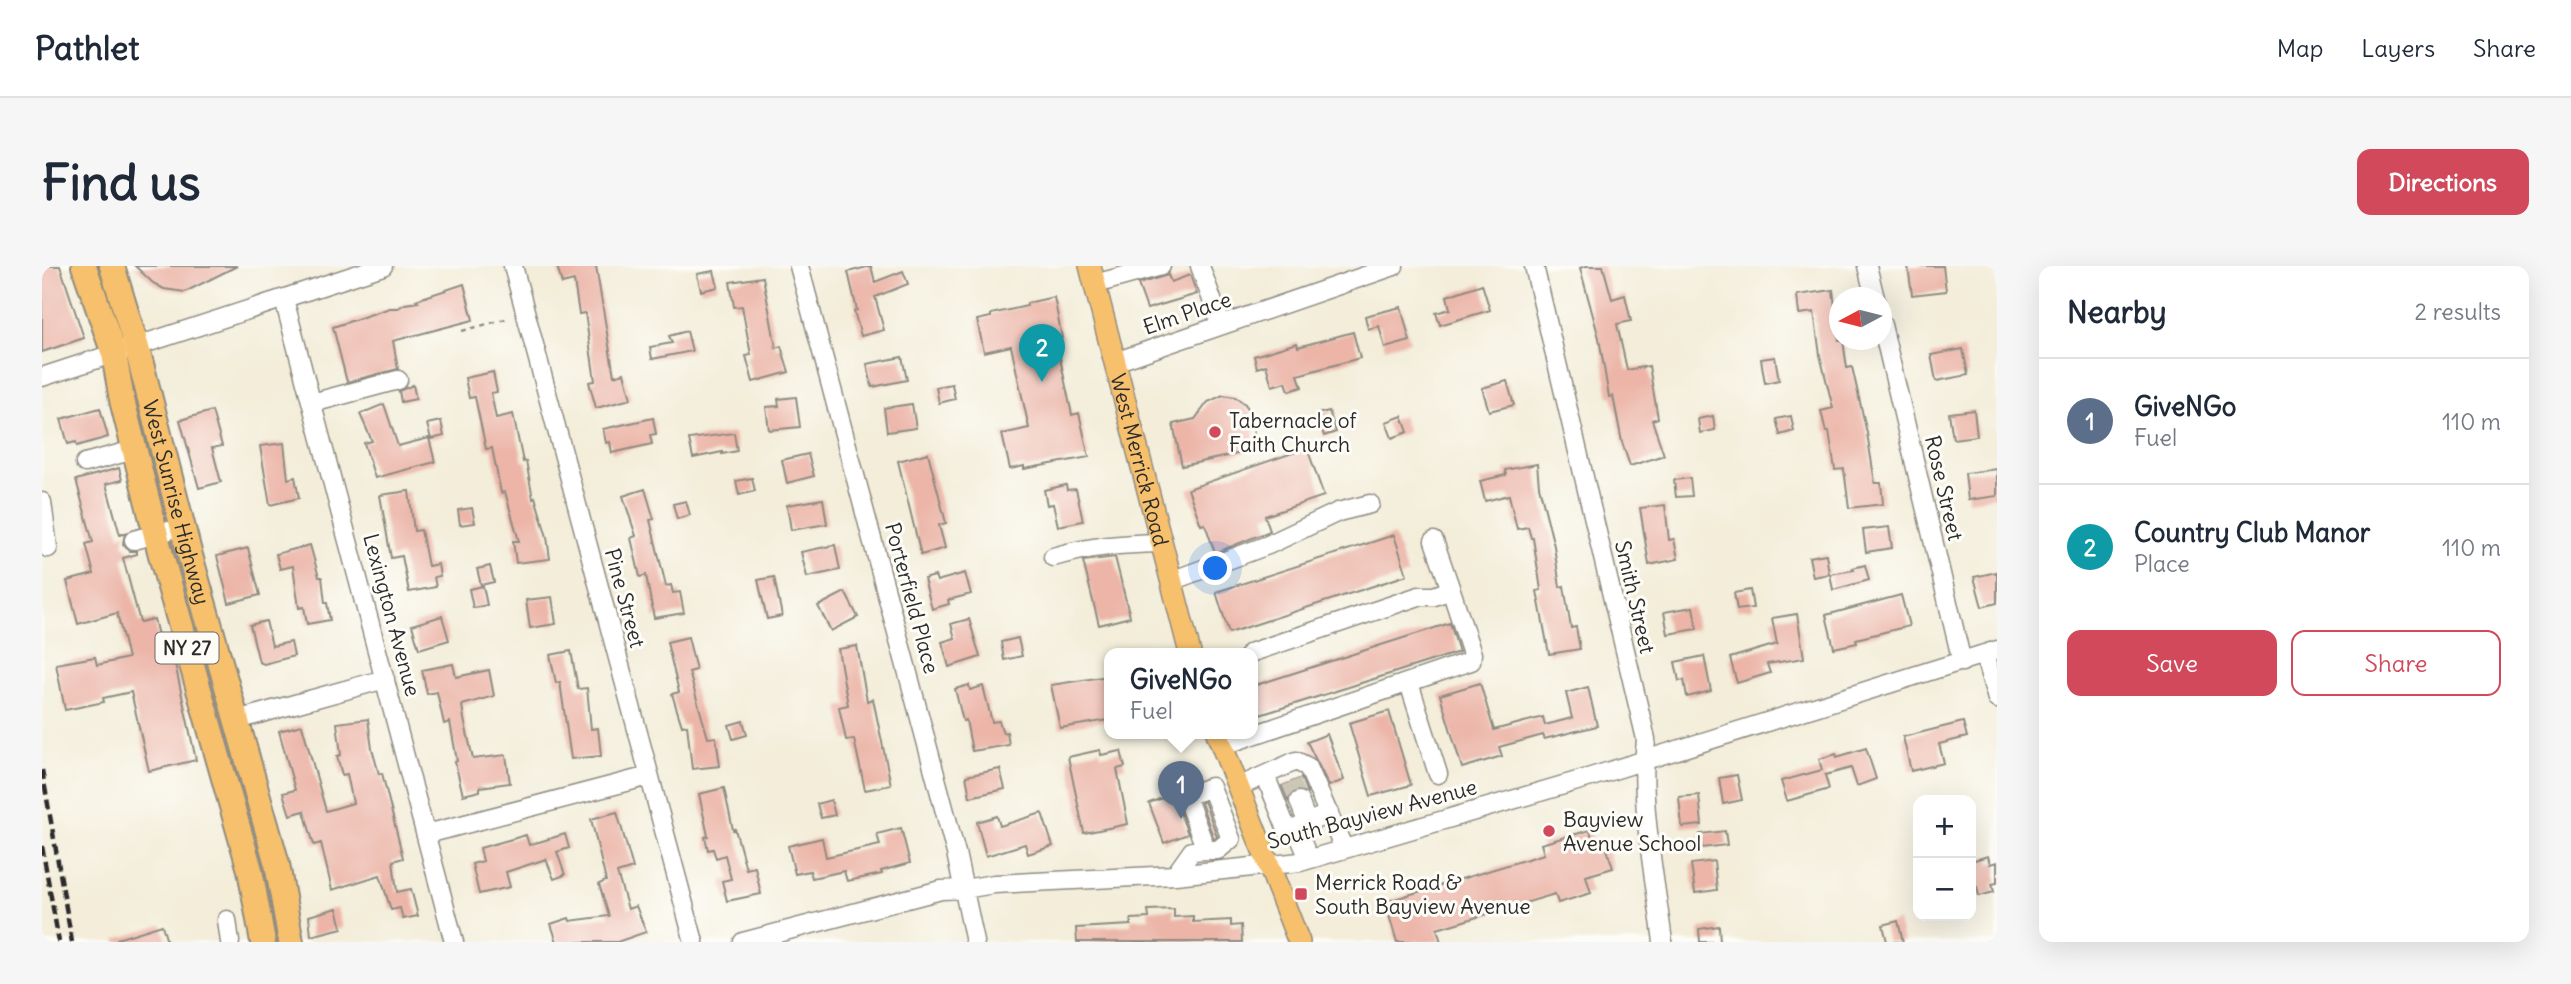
<!DOCTYPE html>
<html lang="en">
<head>
<meta charset="utf-8">
<style>
  :root { --surface:#fff; --page:#f6f6f7; --text:#1f2937; --muted:#747a83; --line:#e0e1e3; --accent:#d1495b }
  body { margin:0; font-family:Delius,sans-serif; background:var(--page); color:var(--text) }
  .controls { position:absolute; right:21px; bottom:21px; display:grid; overflow:hidden; border-radius:14px; box-shadow:0 7px 28px #0002 }
  .controls button { width:63px; height:63px; display:grid; place-items:center; padding:0; border:0; border-bottom:2px solid var(--line); background:var(--surface); color:var(--text); font:35px sans-serif }
  .compass { position:absolute; left:1787px; top:21px; width:63px; height:63px; border-radius:50%; background:var(--surface); box-shadow:0 7px 28px #0002; rotate:263deg }
  .you { position:absolute; left:1174px; top:303px; width:24px; height:24px; margin:-18px; border:5px solid #fff; border-radius:50%; background:#1a73e8; box-shadow:0 0 0 10px #1a73e833 }
  .badge { display:grid; place-items:center; width:46px; height:46px; border-radius:50%; background:var(--accent); color:#fff; font-size:23px; font-weight:700 }
  .pin { position:absolute; translate:-50% -58px; filter:drop-shadow(0 2px 4px #0008) }
  .pin::after { content:''; position:absolute; top:37px; width:24px; height:21px; background:inherit; clip-path:polygon(0 0,100% 0,50% 100%) }
  .popup { position:absolute; left:1062px; top:382px; width:154px; height:91px; box-sizing:border-box; display:grid; place-content:center; border-radius:14px; background:var(--surface); filter:drop-shadow(0 2px 5px #0005); font-size:23px; white-space:nowrap; color:var(--muted) }
  .popup b { font-size:26px; color:var(--text) }
  .popup::after { content:''; position:absolute; left:50%; top:100%; margin-left:-14px; border:14px solid transparent; border-top-color:var(--surface) }
  .list { margin:0; padding:0; list-style:none }
  h2 { display:flex; justify-content:space-between; align-items:center; height:91px; margin:0; padding:0 28px; font-size:30px }
  h2 small { font-size:23px; font-weight:400; color:var(--muted) }
  .list li { display:grid; grid-template-columns:46px 1fr auto; gap:21px; align-items:center; box-sizing:border-box; height:126px; padding:0 28px; border-top:2px solid var(--line) }
  .list b { display:block; font-size:26px; white-space:nowrap }
  .list p { margin:0; font-size:23px; white-space:nowrap; color:var(--muted) }
  .list em { font-size:23px; font-style:normal; color:var(--muted) }
  .actions { display:flex; gap:14px; padding:21px 28px }
  .actions a { flex:1; padding:16px 0; border:2px solid var(--accent); border-radius:14px; text-align:center; font-size:24px; color:var(--accent) }
  .actions .main { background:var(--accent); color:#fff }
  .map { position:relative; flex:none; width:1955px; height:676px; overflow:hidden; border-radius:14px }
  header { display:flex; align-items:center; gap:42px; box-sizing:border-box; height:98px; padding:0 35px; background:var(--surface); border-bottom:2px solid var(--line) }
  header strong { font-size:33px }
  nav { display:flex; gap:38px; margin-inline-start:auto; font-size:24px }
  .intro { display:flex; align-items:center; justify-content:space-between; box-sizing:border-box; height:168px; padding:0 42px }
  h1 { margin:0; font-size:49px }
  .button { padding:18px 32px; border-radius:14px; background:var(--accent); color:#fff; font-size:24px; font-weight:700 }
  main { display:flex; gap:42px; padding:0 42px }
  aside { flex:1; background:var(--surface); border-radius:14px; box-shadow:0 7px 28px #0002 }
  .map>svg:first-child { display:block }
  .building { fill:#ecb5a8 }
  .lines { fill:none; stroke-linecap:round; stroke-linejoin:round }
  .minor-tunnel { stroke:#cbc6b6; stroke-width:18; stroke-dasharray:18 9; stroke-linecap:butt }
  .minor-casing { stroke:#8f8c82; stroke-width:21 }
  .major-casing { stroke:#8f8c82; stroke-width:24 }
  .highway-casing { stroke:#8f8c82; stroke-width:28 }
  .path { stroke:#8f8c82; stroke-width:2.5; stroke-dasharray:5 5; stroke-linecap:butt }
  .minor { stroke:#fff; stroke-width:18 }
  .major { stroke:#f7c06c; stroke-width:21 }
  .highway { stroke:#f7c06c; stroke-width:24 }
  .rail { stroke:#2b2b2b; stroke-width:4.5; stroke-dasharray:10 5; stroke-linecap:butt }
  .poi-dot { fill:#d1495b; stroke:#fdfcf7; stroke-width:2.5 }
  .labels { text-anchor:middle; dominant-baseline:central; stroke-width:6; stroke-linejoin:round; paint-order:stroke }
  .shield { fill:#fdfcf7; stroke:#6a6a68; stroke-width:2 }
  .shield-label { font-size:19px; font-weight:bold; fill:#2b2b2b }
  .street-label { font-size:21px; fill:#2b2b2b; stroke:#fdfcf7 }
  .poi-label { font-size:21px; fill:#2b2b2b; stroke:#fdfcf7; text-anchor:start }
</style>
</head>
<body>
<header>
<strong>Pathlet</strong>
<nav><a>Map</a><a>Layers</a><a>Share</a></nav>
</header>
<div class="intro"><h1>Find us</h1><a class="button">Directions</a></div>
<main>
<div class="map">
<svg width="1955" height="676" viewBox="0 0 1955 676">
  <rect width="100%" height="100%" fill="#fdfcf7"/>
  <filter id="ink" filterUnits="userSpaceOnUse"><feTurbulence type="fractalNoise" baseFrequency=".0143" numOctaves="2"/><feDisplacementMap in="SourceGraphic" scale="14" xChannelSelector="R" yChannelSelector="G"/><feConvolveMatrix kernelMatrix="1 2 1 2 8 2 1 2 1" color-interpolation-filters="sRGB"/></filter>
  <filter id="wash" filterUnits="userSpaceOnUse"><feTurbulence type="fractalNoise" baseFrequency=".00686" numOctaves="4" result="noise"/><feDisplacementMap in="SourceGraphic" scale="28" xChannelSelector="R" yChannelSelector="G"/><feGaussianBlur stdDeviation="1.57" result="paint"/><feColorMatrix in="noise" values="0 0 0 0 0 0 0 0 0 0 0 0 0 0 0 0 0 1.4 0 .05"/><feComposite in="paint" operator="in"/></filter>
  <g filter="url(#wash)">
    <rect width="100%" height="100%" fill="#f3edd9"/>
    <g id="blocks">
      <path class="building" d="M0,0H18L42,72L0,86Z
        M93,0H195L143,26L122,23L111,17Z
        M515,0H554L572,110L582,107L589,133L554,142L547,116L553,115L543,47L537,48L532,15L520,18Z
        M829,0L833,16L861,5L866,18L833,31L842,64L819,70L812,45L815,44L806,6Z
        M1544,0H1561L1570,33L1583,29L1589,55L1575,58L1585,104L1607,100L1616,152L1610,154L1622,189L1588,200L1580,176L1571,130L1567,131L1557,72L1538,2Z
        M1866,0H1901L1904,25L1870,29Z
        M672,5L676,21L659,25L655,8Z
        M1126,9L1129,16L1148,9L1155,28L1105,43L1096,18Z
        M721,11L734,82L739,80L747,106L711,116L704,90L709,89L700,40L692,41L688,16Z
        M422,18L431,54L351,75L356,103L305,116L291,61L348,42H356L363,38L376,36L374,34Z
        M1440,18L1448,44L1398,59L1394,47L1408,43L1405,30Z
        M1791,24L1797,74H1801L1805,102L1810,101L1825,167L1833,217H1839L1841,238L1807,242L1802,203L1793,204L1787,165L1784,166L1779,145L1791,142L1778,89L1772,46L1757,48L1755,29Z
        M1012,31L1020,72L1014,73L1030,149L1037,147L1047,191L982,203V200L968,203L960,168L987,162L969,80L942,86L935,54L949,51V48L985,40V37Z
        M1359,41L1368,75L1343,82L1337,60L1326,63L1323,50Z
        M645,65L650,85L610,93L608,81L630,77L627,70Z
        M1311,66L1318,92L1256,109L1260,121L1247,125L1244,116L1230,120L1224,99L1215,102L1212,90L1255,77L1256,81Z
        M1921,83L1926,109L1894,115L1889,89Z
        M860,91L865,114L830,121L825,98Z
        M1733,91L1737,114L1723,117L1719,93Z
        M451,106L455,126L449,127L454,152L471,148L481,196L484,195L491,232L493,231L505,271L508,293L474,297L471,275H477L463,226L459,227L450,182L444,183L433,131L427,132L423,112Z
        M1465,115L1472,139L1447,145L1440,122Z
        M910,118L913,133L897,137L894,121Z
        M371,119L374,133L359,136L357,125Z
        M1181,129L1193,131L1203,138L1211,150L1212,173L1204,186L1140,200L1131,158L1153,153L1166,136Z
        M754,131L758,161L727,164L724,141L737,140L736,133Z
        M342,138L356,180L387,172L393,196L333,212L322,177L330,175L318,148Z
        M870,138L874,162L845,166L842,142Z
        M58,142L66,171L35,180L34,176L26,178L19,153Z
        M1932,144L1935,170L1911,173L1907,147Z
        M170,145L180,180L170,182L179,216L157,222L138,154Z
        M1287,145L1294,166L1282,170L1275,148Z
        M1360,150L1366,166L1350,172L1344,156Z
        M1671,150L1673,164L1658,167L1656,153Z
        M1749,150L1752,165L1738,169L1734,153Z
        M611,152L614,168L608,169L610,178L570,187L568,176L564,177L561,163Z
        M399,155L402,170L389,173L385,158Z
        M692,167L695,185L680,188V186L651,192L647,173Z
        M242,177L246,213L253,211L257,232L228,239L218,180Z
        M1265,182L1282,230L1223,250L1228,265L1173,287L1163,258L1159,259L1146,223Z
        M886,187L904,257L897,259L903,282L879,289L856,195Z
        M766,188L772,210L745,217L740,194Z
        M1495,198L1497,220L1512,280L1518,321L1522,320L1529,362L1534,361L1538,383L1507,388L1495,325L1499,324L1491,272H1489L1486,261L1475,263L1467,229L1443,235L1438,215L1464,209L1463,204Z
        M77,202L80,214L64,218L78,269L83,267L81,278L88,285H95V288L81,292L98,356L112,353L120,386L130,384L154,494L107,505L89,426L61,432L62,436L23,444L14,398L53,391L55,399L86,392L75,347L36,358L25,315L52,308L44,278L51,276L34,214Z
        M1955,203V230L1926,234L1923,207Z
        M710,212L713,225L697,229L694,215Z
        M1648,212L1650,230L1634,231L1632,214Z
        M1024,219L1025,224L1034,223L1041,255L1016,260L1011,238L1005,239L1002,224Z
        M603,223L612,253L608,254L624,320L629,319L631,327L638,326L642,347L612,352L604,309L598,311L589,272L594,270L581,230Z
        M367,225L372,265L379,264L386,300L396,298L398,310L392,311L394,321L367,326L360,290L349,292L338,229Z
        M781,233L785,258L749,264L745,239Z
        M644,235L648,249L635,253L631,238Z
        M1623,239L1627,274L1632,273L1636,293L1607,299L1598,242Z
        M430,242L433,257L418,259L416,244Z
        M1847,261L1850,282L1824,286L1821,264Z
        M1352,269L1365,309L1187,367L1174,326Z
        M268,279L277,311H280L283,337H285L288,354L265,358L262,341L257,342L251,300L238,303L234,288Z
        M793,279L798,304L765,311L759,286Z
        M206,282L218,329L187,337L175,290Z
        M1784,288L1787,308L1771,311L1767,291Z
        M1073,291L1088,351L1057,359L1041,295Z
        M1823,299L1827,314L1791,324L1788,308L1812,304L1811,302Z
        M448,300L452,316L439,319L435,303Z
        M1955,306V337L1940,341L1932,311Z
        M923,307L929,328L906,334L907,338L890,343L882,313L893,310L895,315Z
        M732,311L740,350L725,353L716,314Z
        M441,320L445,339L431,342L427,323Z
        M1708,324L1711,342L1695,344L1692,327Z
        M803,326L816,351L789,365L776,340Z
        M1859,329L1867,360L1814,373L1815,377L1792,382L1784,349Z
        M510,331L514,358L488,362L484,334Z
        M1651,341L1655,363L1626,368L1622,346Z
        M1755,348L1762,392L1725,398L1728,407L1695,417L1688,392L1735,378L1730,352Z
        M400,350L407,374L377,383L370,359Z
        M927,353L938,391L907,401L900,376L913,372L909,358Z
        M224,355L230,380L249,376L252,390L222,398L217,396L208,359Z
        M1408,357L1417,386L1218,449L1211,420Z
        M646,371L654,404L647,406L666,472L674,471L678,500L650,503L645,459L640,460L630,428L637,426L625,376Z
        M976,372L980,390L962,394L959,376Z
        M815,380L825,435L831,433L849,519L823,524L812,473L804,474L797,441L806,439L796,383Z
        M529,385L536,423L545,422L549,463L556,462L559,490L529,493L518,416L514,417L508,389Z
        M1662,390L1669,425L1645,431L1642,414L1637,415L1633,396Z
        M411,398L414,411L447,404L452,430L420,439L422,453L431,493L464,489L468,517L438,521V525L421,529L413,496L415,495L408,456L402,458L395,426L385,428L380,404Z
        M1067,410V454L1018,462L1009,419Z
        M1438,417L1452,464L1501,451L1503,459L1530,452L1524,427L1546,421L1555,460L1502,473L1501,469L1457,481L1460,490L1420,502L1398,429Z
        M927,419L928,424L941,420L950,456L957,455L961,467L965,466L967,479L930,485L924,454L921,455L913,423Z
        M1347,445L1369,519L1329,530L1307,457Z
        M326,453L330,483L337,508L340,507L361,592L351,595L355,626L369,623L376,650L361,653L358,642L349,644L338,609L290,624L279,577L272,579L262,545L248,549L241,527L253,524L237,465L260,459L284,545L311,537L305,508L300,509L295,490L299,489L295,457Z
        M701,455L705,469L691,473L687,459Z
        M1921,456L1925,471L1897,478L1902,497L1869,505L1861,471Z
        M1285,468L1302,514L1287,520L1265,476Z
        M1824,482L1834,513L1815,520L1809,502L1783,509L1787,523L1745,535L1739,515L1780,504L1777,493L1794,488L1795,491Z
        M1058,484L1059,489L1079,485L1083,501L1075,503L1086,558L1042,567L1026,491Z
        M958,503L963,523L928,531L924,510Z
        M1695,509L1700,534L1681,538L1677,512Z
        M1259,512L1265,527L1259,524L1252,525L1248,528L1246,535L1240,520Z
        M682,522L691,564L693,563L704,603L713,601L719,628L685,635L680,615L689,613L683,589L674,592L671,583L666,584L663,571L666,570L657,528Z
        M1128,529L1132,540L1135,539L1146,568L1122,577L1107,537Z
        M1657,529L1660,559L1640,561L1637,531Z
        M789,534L793,549L779,552L775,538Z
        M1162,535L1175,570L1172,573L1159,537Z
        M575,546L591,602L575,607L586,643L594,640L604,666L575,676H515L509,658L527,652L528,655L567,650L557,618L564,615L549,553Z
        M1000,547L1011,580L986,588L983,578L944,590L935,556L955,550L958,560Z
        M859,562L868,597L839,605L840,608L805,615L802,605L770,612L768,605L753,608L746,580L780,572L784,591L838,579L835,568Z
        M1548,564L1553,583L1564,580L1571,602L1544,610L1549,627L1516,637L1513,628L1395,663L1399,676H1355L1343,636L1502,588L1499,578Z
        M1683,565L1685,579L1660,582L1658,568Z
        M523,568L527,582L515,586L523,609L512,613L504,593L464,606L468,621L437,628L430,598L441,595L438,582L484,569L487,579Z
        M1946,590L1948,598L1955,596V617L1950,618L1952,626L1937,630L1935,621L1929,622V595Z
        M1672,595L1675,624L1653,627L1649,598Z
        M295,642L300,662L269,670L267,650Z
        M1132,643V651L1151,650V656L1189,654V660L1199,659L1200,676H1035L1034,662L1089,659V653L1107,652L1106,644Z
        M1856,655L1861,676H1845L1841,659Z
        M120,659L125,676H75V673Z
        M1677,660L1678,676H1658L1657,663Z"/>
    </g>
  </g>
  <g filter="url(#ink)">
    <use href="#blocks" fill-opacity="0" stroke="#8f8c82" stroke-width="2"/>
    <g class="lines">
      <path class="minor-tunnel" d="M1249,516L1257,535"/>
      <defs>
        <path id="minor" d="M471,0L652,676
          M757,0L914,587L933,676
          M1158,0L1179,59
          M1492,0L1604,473C1597,537 1613,612 1621,676
          M1825,0L1833,32
          M1053,18L1119,0
          M242,33L412,676
          M1840,59L1920,396
          M1073,96L1352,0
          M0,111L341,0
          M270,137L356,114
          M43,197L92,184
          M0,236L6,282
          M92,274L125,265
          M1011,291C1048,280 1081,278 1119,277
          M1129,315L1226,279L1296,246L1328,238
          M1208,387L1377,330H1392L1409,324L1392,275
          M1942,388L1955,433
          M1367,417L1396,508
          M195,454L343,413
          M1179,480L1429,395L1430,388L1409,324
          M1223,509L1246,566L1287,547
          M1196,521L1254,495L1266,501L1302,583
          M1257,535L1265,556
          M1254,562L1267,593
          M385,568L607,510
          M1133,609L1150,585L1164,584L1144,530L1169,521L1189,573L1176,584H1164
          M185,654L188,676
          M701,676L899,624L922,623L952,618L1133,609L1258,596L1549,511L1955,384"/>
        <g id="major">
          <path id="s1" d="M1048,0L1148,387"/>
          <path d="M1175,467L1257,676"/>
        </g>
        <g id="highway">
          <path d="M42,0L72,88L80,134L120,293L208,604L221,676"/>
          <path id="s2" d="M70,0L95,82L147,286L235,598L249,676"/>
        </g>
      </defs>
      <use href="#minor" class="minor-casing"/>
      <use href="#major" class="major-casing"/>
      <use href="#highway" class="highway-casing"/>
      <path class="path" d="M420,65L467,52"/>
      <use href="#minor" class="minor"/>
      <use href="#major" class="major"/>
      <use href="#highway" class="highway"/>
      <path class="rail" d="M0,504L30,676
        M0,580L17,676"/>
    </g>
  </g>
  <g class="poi-dot">
    <circle cx="1173" cy="166" r="7"/>
    <circle cx="1507" cy="565" r="7"/>
    <rect x="1252" y="621" width="14" height="14" rx="3.5"/>
  </g>
  <g class="labels">
    <rect class="shield" x="113.5" y="366.5" width="63" height="31" rx="5"/>
    <g class="shield-label">
      <text x="145" y="382">NY 27</text>
    </g>
    <g class="street-label">
      <text transform="translate(1145 47) rotate(-19)">Elm Place</text>
      <text stroke="none"><textPath href="#s1" startOffset="200">West Merrick Road</textPath></text>
      <text transform="translate(1902 222) rotate(77)">Rose Street</text>
      <text stroke="none"><textPath href="#s2" startOffset="245">West Sunrise Highway</textPath></text>
      <text transform="translate(1593 331) rotate(77)">Smith Street</text>
      <text transform="translate(583 332) rotate(75)">Pine Street</text>
      <text transform="translate(870 332) rotate(75)">Porterfield Place</text>
      <text transform="translate(350 349) rotate(75)">Lexington Avenue</text>
      <text transform="translate(1330 548) rotate(-15)">South Bayview Avenue</text>
    </g>
    <g class="poi-label">
      <text x="1187" y="154">Tabernacle of<tspan x="1187" dy="24">Faith Church</tspan></text>
      <text x="1521" y="553">Bayview<tspan x="1521" dy="24">Avenue School</tspan></text>
      <text x="1273" y="616">Merrick Road &amp;<tspan x="1273" dy="24">South Bayview Avenue</tspan></text>
    </g>
  </g>
</svg>
<div class="controls">
<button>+</button>
<button>−</button>
</div>
<svg class="compass" viewBox="-18 -18 36 36"><path d="M0-13l5 13h-10z" fill="#e53935"/><path d="M0 13l5-13h-10z" fill="#747a83"/></svg>
<div class="you"></div>
<div class="pin badge" style="left:1139px;top:553px;background:#5c6f8a">1</div>
<div class="popup"><b>GiveNGo</b>Fuel</div>
<div class="pin badge" style="left:1000px;top:116px;background:#0f9aa8">2</div>
</div>
<aside>
<h2>Nearby<small>2 results</small></h2>
<ul class="list">
<li><span class="badge" style="background:#5c6f8a">1</span><div><b>GiveNGo</b><p>Fuel</p></div><em>110 m</em></li>
<li><span class="badge" style="background:#0f9aa8">2</span><div><b>Country Club Manor</b><p>Place</p></div><em>110 m</em></li>
</ul>
<div class="actions"><a class="main">Save</a><a>Share</a></div>
</aside>
</main>
</body>
</html>
